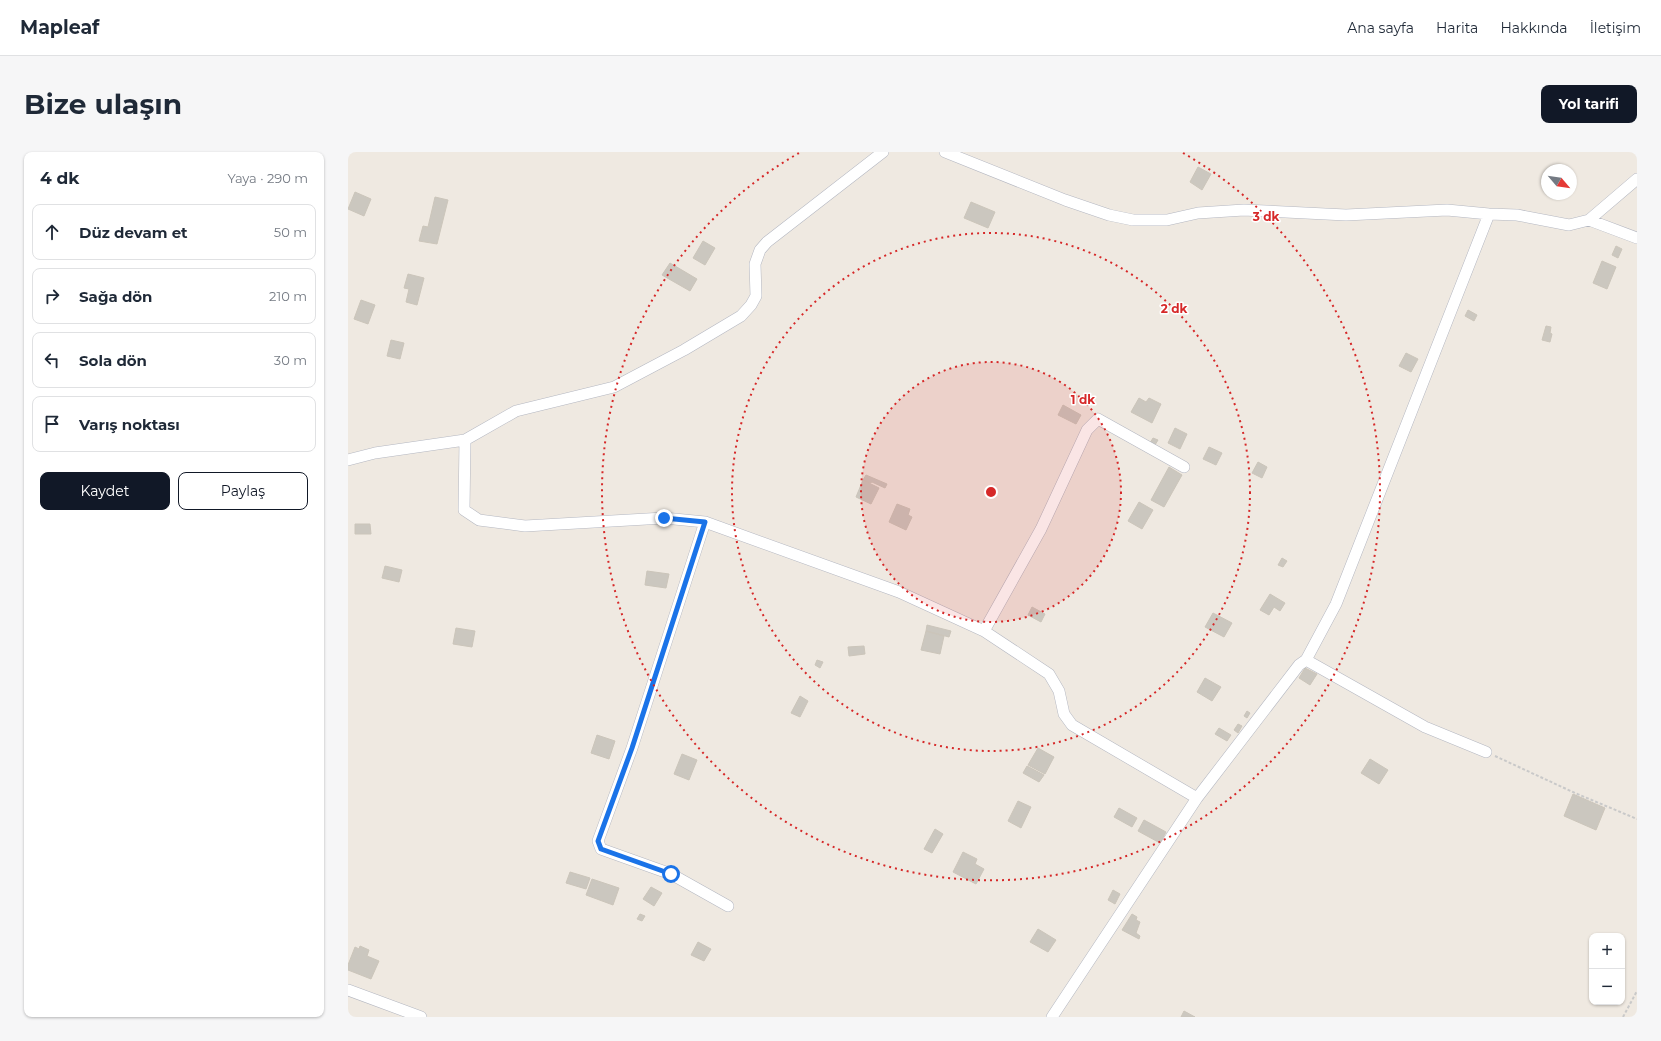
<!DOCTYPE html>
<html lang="tr">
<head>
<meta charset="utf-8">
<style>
  :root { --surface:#fff; --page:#f6f6f7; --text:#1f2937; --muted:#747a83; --line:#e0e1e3; --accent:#111827 }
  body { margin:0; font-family:Montserrat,sans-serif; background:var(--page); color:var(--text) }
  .controls { position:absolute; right:12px; bottom:12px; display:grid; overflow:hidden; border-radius:8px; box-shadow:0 1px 3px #0004 }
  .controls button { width:36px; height:36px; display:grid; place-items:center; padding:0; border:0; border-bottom:1px solid var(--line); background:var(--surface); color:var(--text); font:20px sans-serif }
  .compass { position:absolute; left:1193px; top:12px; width:36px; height:36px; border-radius:50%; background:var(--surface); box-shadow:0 1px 3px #0004; rotate:119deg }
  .stop { position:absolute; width:12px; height:12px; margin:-9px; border:3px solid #1a73e8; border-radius:50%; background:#fff }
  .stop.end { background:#1a73e8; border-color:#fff; box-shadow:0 1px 4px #0008 }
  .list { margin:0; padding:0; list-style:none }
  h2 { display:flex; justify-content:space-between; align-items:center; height:52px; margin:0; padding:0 16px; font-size:17px }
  h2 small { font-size:13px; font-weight:400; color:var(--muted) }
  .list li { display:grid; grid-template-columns:26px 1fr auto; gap:12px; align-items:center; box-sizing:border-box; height:56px; margin:0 8px 8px; padding:0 8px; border:1px solid var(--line); border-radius:8px }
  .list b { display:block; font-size:15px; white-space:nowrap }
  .list em { font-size:13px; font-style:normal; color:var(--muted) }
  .actions { display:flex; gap:8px; padding:12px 16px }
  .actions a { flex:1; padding:9px 0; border:1px solid var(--accent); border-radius:8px; text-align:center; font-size:14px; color:var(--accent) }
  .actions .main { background:var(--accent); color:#fff }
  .icon { flex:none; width:22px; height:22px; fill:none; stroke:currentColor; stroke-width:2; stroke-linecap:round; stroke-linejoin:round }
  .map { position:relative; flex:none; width:1289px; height:865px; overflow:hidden; border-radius:8px }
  header { display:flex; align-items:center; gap:24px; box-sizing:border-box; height:56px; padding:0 20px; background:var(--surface); border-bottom:1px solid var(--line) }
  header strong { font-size:19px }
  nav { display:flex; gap:22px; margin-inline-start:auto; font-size:14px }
  .intro { display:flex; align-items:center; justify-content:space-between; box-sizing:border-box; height:96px; padding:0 24px }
  h1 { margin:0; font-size:28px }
  .button { padding:10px 18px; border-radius:8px; background:var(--accent); color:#fff; font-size:14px; font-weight:700 }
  main { display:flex; gap:24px; padding:0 24px }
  aside { flex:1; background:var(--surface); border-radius:8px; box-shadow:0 1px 3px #0004 }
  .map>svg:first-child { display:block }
  .building { fill:#cbc7bf; stroke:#cbc5ba }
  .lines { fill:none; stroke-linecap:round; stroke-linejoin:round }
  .minor-casing { stroke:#b4b7c1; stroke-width:12 }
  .path { stroke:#c9c9c9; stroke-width:2; stroke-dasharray:3 2; stroke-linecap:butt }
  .minor { stroke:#fff; stroke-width:11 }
  .route { stroke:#1a73e8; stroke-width:5 }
  .ring { fill:none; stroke:#d62828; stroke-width:2; stroke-dasharray:2 4 }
  .centre { fill:#d62828; stroke:#fff; stroke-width:2 }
  .ring-label { font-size:12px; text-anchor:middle; font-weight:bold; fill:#d62828; stroke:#fff; stroke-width:3; stroke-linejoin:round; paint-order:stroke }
</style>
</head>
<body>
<header>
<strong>Mapleaf</strong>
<nav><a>Ana sayfa</a><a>Harita</a><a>Hakkında</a><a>İletişim</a></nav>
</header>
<div class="intro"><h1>Bize ulaşın</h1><a class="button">Yol tarifi</a></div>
<main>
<aside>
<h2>4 dk<small>Yaya · 290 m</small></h2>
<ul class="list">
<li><svg class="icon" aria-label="ahead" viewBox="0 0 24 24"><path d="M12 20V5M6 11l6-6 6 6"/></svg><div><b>Düz devam et</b></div><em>50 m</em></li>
<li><svg class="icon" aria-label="right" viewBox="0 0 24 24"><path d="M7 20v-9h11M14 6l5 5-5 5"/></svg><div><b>Sağa dön</b></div><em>210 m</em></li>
<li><svg class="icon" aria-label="left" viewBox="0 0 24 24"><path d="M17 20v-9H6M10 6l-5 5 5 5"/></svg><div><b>Sola dön</b></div><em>30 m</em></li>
<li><svg class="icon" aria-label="arrive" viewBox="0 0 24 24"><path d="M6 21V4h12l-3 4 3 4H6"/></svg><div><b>Varış noktası</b></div></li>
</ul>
<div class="actions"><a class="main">Kaydet</a><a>Paylaş</a></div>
</aside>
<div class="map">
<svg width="1289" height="865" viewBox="0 0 1289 865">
  <rect width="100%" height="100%" fill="#efe9e1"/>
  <path class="building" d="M850,15L863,22L854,38L842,30Z
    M7,40L23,47L16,64L0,57Z
    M87,45L100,48L89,92L71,89L75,74L80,75Z
    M623,50L647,60L640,76L616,66Z
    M355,89L367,96L357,113L345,106Z
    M1268,94L1274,97L1270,106L1264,103Z
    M1254,109L1268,115L1259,137L1245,131Z
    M322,111L349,127L342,139L314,123Z
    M60,122L76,126L69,153L58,150L61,137L56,136Z
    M13,148L27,153L20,172L6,167Z
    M1120,158L1129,163L1126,169L1117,164Z
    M1198,174L1203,175L1202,181L1204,182L1202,190L1194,188Z
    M43,188L56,191L52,207L39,204Z
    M1058,201L1070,207L1063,220L1051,214Z
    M791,246L798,250L801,246L813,252L804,271L783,260Z
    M715,253L733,263L728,272L710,263Z
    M827,276L839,282L832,297L820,291Z
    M805,286L810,288L807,293L802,291Z
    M861,295L874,301L868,313L855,307Z
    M910,310L919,315L914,326L904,321Z
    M821,315L834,323L816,355L803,348Z
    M518,323L539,332L537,336L524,330L522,331L515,328Z
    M515,328L531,336L523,352L508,345Z
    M791,350L805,358L794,377L780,369Z
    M549,352L562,357L560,363L564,365L558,378L541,370Z
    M7,372H22L23,382H7Z
    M934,406L939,409L935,415L930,413Z
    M37,414L54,418L51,430L34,426Z
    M299,419L321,422L318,436L297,433Z
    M922,442L937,451L932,459L926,455L921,463L912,458Z
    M684,455L697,462L693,470L680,463Z
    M865,461L884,471L876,485L857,475Z
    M579,473L603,479L601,485L578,479Z
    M108,476L127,479L124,495L105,492Z
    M578,479L596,484L592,502L573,498Z
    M516,494L517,502L501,504L500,495Z
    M469,508L475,510L472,516L467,513Z
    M957,516L969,522L962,533L951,526Z
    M857,526L873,535L864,549L849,540Z
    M452,544L460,549L452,565L443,561Z
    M899,559L902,561L899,566L896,564Z
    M890,572L894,574L890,581L886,578Z
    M871,576L883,583L879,589L867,582Z
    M249,583L267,589L261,607L243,601Z
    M690,596L706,605L697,622L680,613Z
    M334,602L349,608L341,628L326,622Z
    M1022,607L1040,618L1031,632L1013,621Z
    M679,614L696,623L691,630L675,621Z
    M1225,642L1257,656L1248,678L1216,664Z
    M670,649L683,655L673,676L660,669Z
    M771,656L789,666L784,675L766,665Z
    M796,668L818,680L812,691L790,679Z
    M587,677L595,682L584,701L576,697Z
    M615,700L629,707L627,712L636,717L628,732L605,720Z
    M222,720L242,726L238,737L218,731Z
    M244,727L271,736L265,753L238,743Z
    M303,735L314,741L306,754L295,747Z
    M765,738L772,742L767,752L760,748Z
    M292,762L297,764L294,769L289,767Z
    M784,762L789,765L788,768L792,770L788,781L792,784L791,787L774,778Z
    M690,777L708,788L700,800L682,790Z
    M350,790L363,797L356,809L343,803Z
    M12,794L21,798L19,804L31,809L23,827L0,818V813L7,795L11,797Z
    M836,859L847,865H833Z"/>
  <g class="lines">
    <defs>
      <path id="minor" d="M597,0L717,48L761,63L785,68H819L850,61L896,58L998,63L1099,58L1141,62L1169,63L1221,73L1241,68L1289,27
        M1241,68L1289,86
        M117,288L116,358L131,368L177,374L316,366L357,370L551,440L636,479L701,522L711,539L716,562L724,573L849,646
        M0,308L27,301L117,288L168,259L266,235L336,198L393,164L403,153L408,144L407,112L412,98L419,90L535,0
        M357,370L284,596L250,689L253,697L323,722L380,754
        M636,479L693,377L739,278L750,267L836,315
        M958,508L1077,575L1138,600
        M0,838L73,865
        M704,865L849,646L951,513L958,508L988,452L1141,62"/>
    </defs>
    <use href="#minor" class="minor-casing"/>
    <path class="path" d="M1147,604L1227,641L1289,667
      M1275,865L1289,839"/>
    <use href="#minor" class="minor"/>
  </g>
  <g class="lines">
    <path class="route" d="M316,366L357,370L284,596L250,689L253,697L323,722"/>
  </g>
  <circle cx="643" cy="340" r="130" fill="#d62828" fill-opacity=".12"/>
  <g class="ring">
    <circle cx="643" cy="340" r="130"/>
    <circle cx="643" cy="340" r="259"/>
    <path d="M835 1A389 389 0 1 1 451 1"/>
  </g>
  <circle cx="643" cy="340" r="6" class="centre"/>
  <g class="ring-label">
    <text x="918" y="69">3 dk</text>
    <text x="826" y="161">2 dk</text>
    <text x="735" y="252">1 dk</text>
  </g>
</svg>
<div class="controls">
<button>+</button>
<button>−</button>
</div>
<svg class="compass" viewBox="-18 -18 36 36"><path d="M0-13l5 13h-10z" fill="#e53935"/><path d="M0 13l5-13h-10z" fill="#747a83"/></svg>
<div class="stop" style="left:323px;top:722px"></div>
<div class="stop end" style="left:316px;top:366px"></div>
</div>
</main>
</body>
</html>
